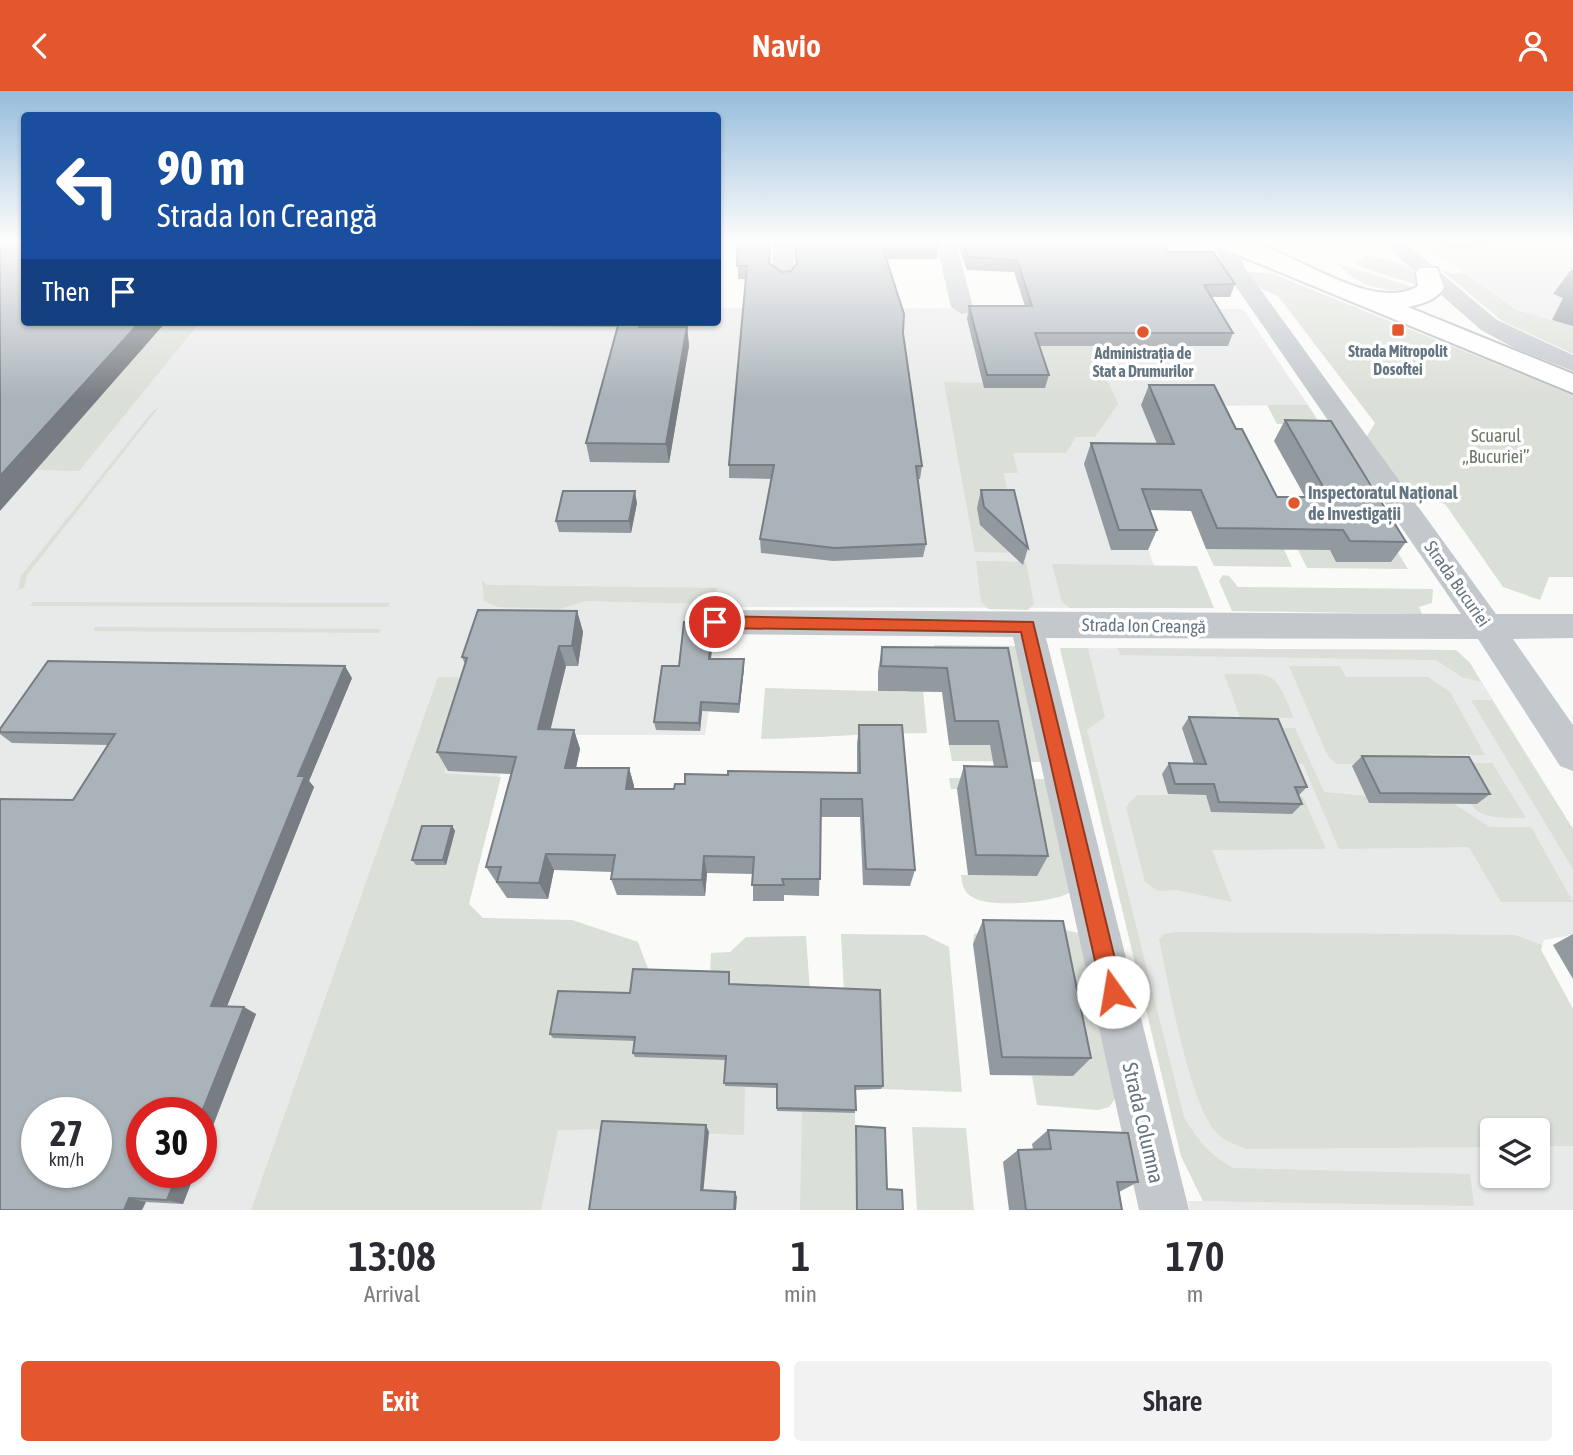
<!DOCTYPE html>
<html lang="en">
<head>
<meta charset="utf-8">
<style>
	:root { --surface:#fff; --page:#f2f2f3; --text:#2b2b33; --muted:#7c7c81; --accent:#e4572e }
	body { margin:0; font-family:"Asap Condensed",sans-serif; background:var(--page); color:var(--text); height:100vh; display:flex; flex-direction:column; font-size:26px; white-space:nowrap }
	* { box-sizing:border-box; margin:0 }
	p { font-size:23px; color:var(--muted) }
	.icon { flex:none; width:38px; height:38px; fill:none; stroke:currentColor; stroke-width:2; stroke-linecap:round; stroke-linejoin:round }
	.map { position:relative; height:1119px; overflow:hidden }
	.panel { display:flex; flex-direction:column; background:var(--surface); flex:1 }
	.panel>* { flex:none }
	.guide { position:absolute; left:21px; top:21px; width:700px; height:214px; border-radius:7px; box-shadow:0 2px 5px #0004; background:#1a4fa0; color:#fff; overflow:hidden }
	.tools { position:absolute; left:1480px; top:1027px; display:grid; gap:14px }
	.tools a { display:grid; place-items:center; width:70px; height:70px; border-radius:7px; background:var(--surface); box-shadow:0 2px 5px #0004; font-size:35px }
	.speed { position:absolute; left:21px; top:1006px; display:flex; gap:14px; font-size:35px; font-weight:700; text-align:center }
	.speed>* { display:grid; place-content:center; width:91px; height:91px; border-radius:50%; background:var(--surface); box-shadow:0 2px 5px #0004; line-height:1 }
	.speed small { font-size:18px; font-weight:400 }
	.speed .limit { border:10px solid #d22; background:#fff; color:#111 }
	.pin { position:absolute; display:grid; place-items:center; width:60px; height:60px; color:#fff; margin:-30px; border:4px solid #fff; border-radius:50%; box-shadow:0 2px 7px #0007 }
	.me { position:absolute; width:77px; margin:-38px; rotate:347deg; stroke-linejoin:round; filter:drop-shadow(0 0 5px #0008) }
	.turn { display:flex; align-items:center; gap:24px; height:147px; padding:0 21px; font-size:32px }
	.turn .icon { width:91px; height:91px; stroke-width:2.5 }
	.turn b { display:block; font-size:49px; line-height:60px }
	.then { display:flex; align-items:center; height:66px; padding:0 21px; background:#0003; gap:14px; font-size:26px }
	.eta { display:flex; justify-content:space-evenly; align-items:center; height:119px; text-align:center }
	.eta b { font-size:42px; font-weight:600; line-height:49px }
	.cta { display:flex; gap:14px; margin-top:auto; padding:14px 21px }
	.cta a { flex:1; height:80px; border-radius:7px; background:var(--accent); color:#fff; font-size:28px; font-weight:600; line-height:80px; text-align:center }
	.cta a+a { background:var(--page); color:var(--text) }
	header { display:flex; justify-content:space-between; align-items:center; height:91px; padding:0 21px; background:var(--accent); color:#fff; font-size:32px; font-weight:600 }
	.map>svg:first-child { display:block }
</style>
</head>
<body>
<header><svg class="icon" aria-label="back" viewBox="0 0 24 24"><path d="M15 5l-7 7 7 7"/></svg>Navio<svg class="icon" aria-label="person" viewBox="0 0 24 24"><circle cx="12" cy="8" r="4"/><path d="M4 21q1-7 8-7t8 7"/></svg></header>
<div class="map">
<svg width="1573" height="1119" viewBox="0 0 1573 1119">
	<rect width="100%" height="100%" fill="#fafaf8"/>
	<!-- built -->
	<g fill="#e8e9e9" fill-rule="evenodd">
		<path d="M0 151 24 231H601L600 236 647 237 648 231H718V217L1243 218 1308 314 1205 315 1124 390 1169 517 716 516 709 580 712 598 705 644H534L498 686 444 682 336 953 853 973 856 1119H0ZM37 1022H96V1082H37ZM142 1022H201V1082H142Z"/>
		<polygon points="1419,151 1573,151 1573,235 1518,219"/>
		<path d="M1060 557 1456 559 1470 572 1573 738V844L1544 849 1541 859 1573 918V1119H1190L1188 1110H1203L1181 1065ZM1493 1040H1538V1085H1493Z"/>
	</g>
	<!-- green -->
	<g fill="#dadfd7">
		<path d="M1365 164C1382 169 1417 171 1419 192L1417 194 1363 177 1357 172Z"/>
		<path d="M1339 173 1413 196C1389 205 1353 193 1339 173Z"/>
		<polygon points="1440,178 1453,183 1464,182 1517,219 1573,235 1573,263 1502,230"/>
		<polygon points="1253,181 1273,183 1573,304 1573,486 1549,486 1540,509 1503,496 1445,413 1408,403 1366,347 1375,332 1278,205 1255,195 1248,182"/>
		<polygon points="166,231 200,231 79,380 36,379"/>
		<polygon points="1032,255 1092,255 1118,313 1095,346 1076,346 1066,362 1013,362 1018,382 1004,382 1010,417 1024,462 975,461 944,291 983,292 984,297"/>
		<polygon points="1267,314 1308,314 1320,333 1277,333"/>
		<polygon points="159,316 27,484 24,497 18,499 21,485 152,321"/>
		<polygon points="1392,452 1408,478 1307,477 1298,459"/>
		<polygon points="1206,458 1284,458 1292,476 1214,475"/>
		<polygon points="976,470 1026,471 1034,513 1028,519 989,518 981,511"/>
		<polygon points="1052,473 1197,475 1214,517 1070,517 1062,511"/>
		<polygon points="1223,484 1229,485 1238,496 1433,498 1432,512 1419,516 1422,523 1232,520 1219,490"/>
		<polygon points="482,489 487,494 717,497 715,513 585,510 560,518 498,516 484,510"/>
		<polygon points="33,511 390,512 388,516 30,515"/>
		<polygon points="95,536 380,538 379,542 94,540"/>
		<polygon points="934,554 1025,555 1050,671 952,670 949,654 990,654 1016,662 939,581"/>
		<path d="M919 557 927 642C871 642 817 647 761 648L765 597 909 601Z"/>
		<path d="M1060 557H1088L1105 626 1087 639 1184 1026C1197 1049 1210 1064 1233 1077L1470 1083 1474 1115 1203 1110 1181 1065Z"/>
		<polygon points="1117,557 1456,559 1470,572 1481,591 1462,586 1436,569 1121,564"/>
		<polygon points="1289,575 1340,575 1346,586 1428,586 1450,601 1485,664 1428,663 1433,673 1336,673 1327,663"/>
		<path d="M1224 583C1276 583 1273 578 1294 627L1240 626Z"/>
		<polygon points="438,586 472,587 444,682 501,686 469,813 483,827 572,829 638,851 650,883 632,906 569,947 637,950 726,969 725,995 745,996 744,1044 608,1038 558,1039 541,1119 251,1119"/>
		<polygon points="1471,609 1492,609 1573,738 1573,778"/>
		<polygon points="1274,637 1295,637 1324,701 1454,713 1490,736 1531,736 1573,811 1501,811 1469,756 1339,758 1303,673 1289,672"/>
		<path d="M1454 672H1492L1526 727C1471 728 1471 722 1454 672Z"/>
		<path d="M949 687 1049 688 1072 800C1056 812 992 817 974 807 964 802 962 794 961 784L1037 785 1021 699 951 698Z"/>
		<polygon points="1137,704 1206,704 1212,721 1291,723 1286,706 1303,706 1326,758 1212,759 1232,811 1177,799 1158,800 1145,791 1126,716"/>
		<polygon points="1055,837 1079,842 1120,1001 1109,1016 1098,1019 1037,1014 1032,985 1073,984 973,853 974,843 978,842"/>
		<path d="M1175 841 1515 844 1542 854 1541 859 1573 918V1055H1538V1040H1493V1056L1248 1058C1238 1055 1227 1051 1219 1044 1189 1018 1169 891 1159 849L1164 843Z"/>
		<polygon points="841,843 925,844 949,856 962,1001 881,998 879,966 844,902"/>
		<polygon points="806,845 810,901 729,898 710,885 711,862 730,861 746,846"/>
		<polygon points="802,1021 855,1022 856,1119 800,1119"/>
		<polygon points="912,1036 966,1037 974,1119 917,1119"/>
	</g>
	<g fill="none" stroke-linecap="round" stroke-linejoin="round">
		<!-- major casing -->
		<g stroke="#b5babe" stroke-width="4">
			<path id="major" d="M1215 151C1225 151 1238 149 1248 151 1295 160 1372 223 1418 195L1416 182 1419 177H1437L1444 197C1435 210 1422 213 1408 216L1573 283V302L1219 156Z"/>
		</g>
		<!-- minor -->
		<g fill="#c3c8cc" fill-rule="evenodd">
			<polygon points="773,151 793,151 794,185 791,190 783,191 772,185"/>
			<polygon points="936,151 956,151 973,216 970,221 962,223 951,216"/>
			<polygon points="1213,151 1233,151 1245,177 1496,523 1573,523 1573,547 1513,548 1573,634 1573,680 1560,675 1478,548 1046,547 1189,1119 1139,1119 1013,546 715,543 704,540 699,531 704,522 715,519 1461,523 1224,178"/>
			<polygon points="1381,151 1404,151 1497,229 1573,264 1573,280 1518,259 1481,239"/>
		</g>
		<!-- major -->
		<use href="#major" fill="#fff" fill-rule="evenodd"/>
	</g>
	<!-- wall -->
	<g fill="#929a9f">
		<polygon points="738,151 770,151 770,173 782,181 791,180 796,174 793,151 938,151 939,155 937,168 886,168 903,242 922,375 920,388 917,388 926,453 923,466 833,470 761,462 760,448 772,388 729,387 729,374 746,188 738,188"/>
		<polygon points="957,151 1164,151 1168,161 1235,193 1230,206 1212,206 1233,242 1228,255 1039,255 1049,284 1045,297 984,297 967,228 969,215 1025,215 1014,181 967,179"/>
		<polygon points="1440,151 1523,151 1447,157"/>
		<polygon points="1573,178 1573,235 1552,229 1563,207 1553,203 1570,180"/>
		<polygon points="446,231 645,231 644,236 687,236 689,255 669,372 590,371 586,352 618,236 447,235"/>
		<polygon points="1149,294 1236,338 1277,406 1305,406 1274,350 1285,329 1406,451 1391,471 1336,471 1330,459 1206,458 1191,420 1150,419 1157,439 1148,459 1111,459 1084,373 1091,352 1157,353 1141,314"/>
		<polygon points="981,399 1028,457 1023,474 980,434 977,417"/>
		<polygon points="637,412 631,442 559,441 556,430"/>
		<polygon points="577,520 583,541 578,575 566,575 550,638 574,639 580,658 576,677 629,677 634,695 634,698 674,698 685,693 728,684 857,682 857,653 859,634 915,779 910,795 863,794 860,726 821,726 819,805 784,804 784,810 753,810 753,783 707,782 705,805 617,804 611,788 612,781 554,779 548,808 507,807 486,776 511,683 448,680 437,661 465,573 462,566"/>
		<polygon points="713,545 711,568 744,577 739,622 702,620 700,640 656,639 654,631"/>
		<polygon points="882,556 1008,557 1048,765 1037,785 968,784 957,698 964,675 994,676 990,654 949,654 942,601 878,600 878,581"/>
		<polygon points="352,587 309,690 314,696 227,915 256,923 183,1113 146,1111 0,1119 73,709 108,654 12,652 0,643 0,638"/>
		<polygon points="1189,626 1307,696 1298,705 1302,713 1292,723 1211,721 1206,704 1168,703 1162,683 1169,672 1194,673 1182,637"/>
		<polygon points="1362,665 1490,703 1477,713 1369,712 1352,675"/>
		<polygon points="452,735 455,740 446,774 416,774 412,769"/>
		<polygon points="983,829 1091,967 1073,985 990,984 973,853"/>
		<polygon points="1573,843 1573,888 1553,854"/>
		<polygon points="729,881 730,893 883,995 881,998 855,999 855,1022 777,1020 777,997 725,995 725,969 635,966 633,962 635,950 553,947 550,943 630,902"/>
		<polygon points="856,1035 887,1098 903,1119 856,1119"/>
		<polygon points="1048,1039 1138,1091 1119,1101 1122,1119 1009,1119 1003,1071 1018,1059 1033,1058 1032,1053"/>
	</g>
	<!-- shaded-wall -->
	<g fill="#777d82">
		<polygon points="140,231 166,231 0,420 0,385"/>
		<polygon points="640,231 645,231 642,254 639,236"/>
		<polygon points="687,236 689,255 669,372 666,353"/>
		<polygon points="635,400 637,412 631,442 629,430"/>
		<polygon points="577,520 583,541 578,575 572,555"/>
		<polygon points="712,536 713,545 710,577 709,568"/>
		<polygon points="559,555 566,575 546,657 538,638"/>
		<polygon points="744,568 744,577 739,622 739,613"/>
		<polygon points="345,575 352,587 309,690 314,696 224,923 211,915 298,685"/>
		<polygon points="701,611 702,620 700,640 699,632"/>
		<polygon points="574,639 580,658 572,695 565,677"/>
		<polygon points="629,677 634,695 631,716 626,698"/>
		<polygon points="452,735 455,740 446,774 443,769"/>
		<polygon points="546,763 554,779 548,808 539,792"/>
		<polygon points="704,765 707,782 705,805 702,789"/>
		<polygon points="244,916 256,923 201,1065 201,1023"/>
		<polygon points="706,1034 709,1041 703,1104 701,1099"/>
		<polygon points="178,1082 195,1082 183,1113 167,1109"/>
		<polygon points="735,1101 737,1106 736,1119 734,1119"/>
		<polygon points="129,1107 146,1111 142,1119 124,1119"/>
	</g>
	<!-- building -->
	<g fill="#aab3b9" stroke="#777d82" stroke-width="2" fill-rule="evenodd">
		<polygon points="0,151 24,151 24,231 140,231 0,385"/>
		<polygon points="738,151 770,151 769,172 782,181 791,180 797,172 795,151 938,151 939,155 882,155 904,223 903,242 922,375 916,375 926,453 834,457 760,448 774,374 729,374 747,175 737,175"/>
		<polygon points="963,151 1164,151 1168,161 1213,161 1235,193 1204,194 1233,242 1035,242 1049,284 987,284 969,215 1032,215 1017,169 969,166"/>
		<polygon points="619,231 640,231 639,236 687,236 666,353 586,352"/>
		<polygon points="1149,294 1214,294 1236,338 1242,338 1277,406 1329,406 1285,329 1331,330 1406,451 1350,450 1343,439 1217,437 1201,399 1142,398 1157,439 1119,439 1091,352 1174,353"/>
		<polygon points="981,399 1014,399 1028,457 984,416"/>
		<polygon points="563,400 635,400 629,430 556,430"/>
		<polygon points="478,519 577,520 572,555 559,555 538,638 574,639 565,677 629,677 626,698 674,698 675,693 685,693 685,683 728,684 728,680 860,682 859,634 902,634 915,779 866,778 862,708 821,708 820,788 782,788 784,794 752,794 754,766 704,765 702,789 611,788 615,764 546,763 539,792 497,791 501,776 486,776 516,666 437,661 467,567 462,566"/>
		<polygon points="684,531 700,532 712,536 709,568 744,568 739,613 701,611 699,632 654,631 662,575 679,575"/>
		<polygon points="882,556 1008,557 1048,765 976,764 964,675 1007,676 998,630 955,630 947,577 881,575"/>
		<path d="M48 570 345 575 298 685H305L211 915 244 916 201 1023V1022H142V1082H178L167 1109 129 1107 124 1119H0V708L73 709 115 643 0 641V638ZM37 1022H96V1082H37Z"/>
		<polygon points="1189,626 1278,628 1307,696 1295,696 1302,713 1219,711 1214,693 1175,693 1169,672 1206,673"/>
		<polygon points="1362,665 1469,666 1490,703 1380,702"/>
		<polygon points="422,735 452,735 443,769 412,769"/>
		<polygon points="983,829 1063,830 1091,967 1002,966"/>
		<polygon points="633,878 729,881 729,893 880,899 883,995 855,995 856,1019 777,1017 777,993 724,992 726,965 633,962 635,946 550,943 558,900 630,902"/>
		<polygon points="602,1030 706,1034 701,1099 735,1101 734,1119 589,1119"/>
		<polygon points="856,1035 885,1037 887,1098 902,1099 903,1119 857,1119"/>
		<polygon points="1048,1039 1128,1042 1138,1091 1117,1091 1122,1119 1026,1119 1018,1059 1051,1058"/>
	</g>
	<!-- sky -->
	<linearGradient id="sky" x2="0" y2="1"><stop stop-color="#96bcdc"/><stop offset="0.49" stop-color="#fdfdfc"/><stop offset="1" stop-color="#fdfdfc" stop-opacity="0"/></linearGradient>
	<rect width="1573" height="308" fill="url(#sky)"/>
	<!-- route -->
	<polygon fill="#e4572e" stroke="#94391e" stroke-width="2" points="715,525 1033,531 1123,901 1120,908 1113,912 1105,908 1102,901 1021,541 715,537 707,531"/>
	<!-- markers -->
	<g fill="#e4572e" stroke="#fff" stroke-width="2.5">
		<rect x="1391" y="232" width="14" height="14" rx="3.5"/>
		<circle cx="1143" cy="241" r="7"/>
		<circle cx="1294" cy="412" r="7"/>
	</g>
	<g text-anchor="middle" stroke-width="7" stroke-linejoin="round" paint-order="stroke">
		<!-- far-poi labels -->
		<g font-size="16" font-weight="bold" fill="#657683" stroke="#fff">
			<text x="1398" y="266">Strada Mitropolit<tspan x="1398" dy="18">Dosoftei</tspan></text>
			<text x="1143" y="268">Administrația de<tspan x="1143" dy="18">Stat a Drumurilor</tspan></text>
		</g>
		<!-- park labels -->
		<g font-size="18" fill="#687a64" stroke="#fff">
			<text x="1496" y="351">Scuarul<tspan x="1496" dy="21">„Bucuriei”</tspan></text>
		</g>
		<!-- poi labels -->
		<g font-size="18" font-weight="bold" fill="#657683" stroke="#fff" text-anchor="start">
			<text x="1308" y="408">Inspectoratul Național<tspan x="1308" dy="21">de Investigații</tspan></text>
		</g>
		<!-- street labels -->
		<g font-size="18" fill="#657683" stroke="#fff">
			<text transform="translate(1457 493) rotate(55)" y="6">Strada Bucuriei</text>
			<text transform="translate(1144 535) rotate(1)" y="6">Strada Ion Creangă</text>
		</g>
		<!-- near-street labels -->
		<g font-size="21" fill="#657683" stroke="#fff">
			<text transform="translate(1143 1032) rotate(77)" y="7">Strada Columna</text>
		</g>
	</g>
</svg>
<div class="tools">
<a><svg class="icon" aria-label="layers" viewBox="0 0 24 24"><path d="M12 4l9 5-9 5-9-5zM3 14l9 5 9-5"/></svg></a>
</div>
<div class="speed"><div>27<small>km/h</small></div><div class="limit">30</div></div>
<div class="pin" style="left:715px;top:531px;background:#d93025"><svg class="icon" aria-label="arrive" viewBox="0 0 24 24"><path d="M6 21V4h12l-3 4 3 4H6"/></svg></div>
<svg class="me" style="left:1113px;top:901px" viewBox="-20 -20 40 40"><circle r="19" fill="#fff"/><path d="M0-13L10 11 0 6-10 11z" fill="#e4572e"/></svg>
<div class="guide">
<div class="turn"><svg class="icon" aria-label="left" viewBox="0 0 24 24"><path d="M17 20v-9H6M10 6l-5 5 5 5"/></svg><div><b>90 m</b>Strada Ion Creangă</div></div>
<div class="then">Then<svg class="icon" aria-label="arrive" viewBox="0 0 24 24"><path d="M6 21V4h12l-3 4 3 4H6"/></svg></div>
</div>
</div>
<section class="panel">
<div class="eta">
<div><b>13:08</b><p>Arrival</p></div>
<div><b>1</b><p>min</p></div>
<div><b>170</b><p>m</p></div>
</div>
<div class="cta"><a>Exit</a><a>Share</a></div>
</section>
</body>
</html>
